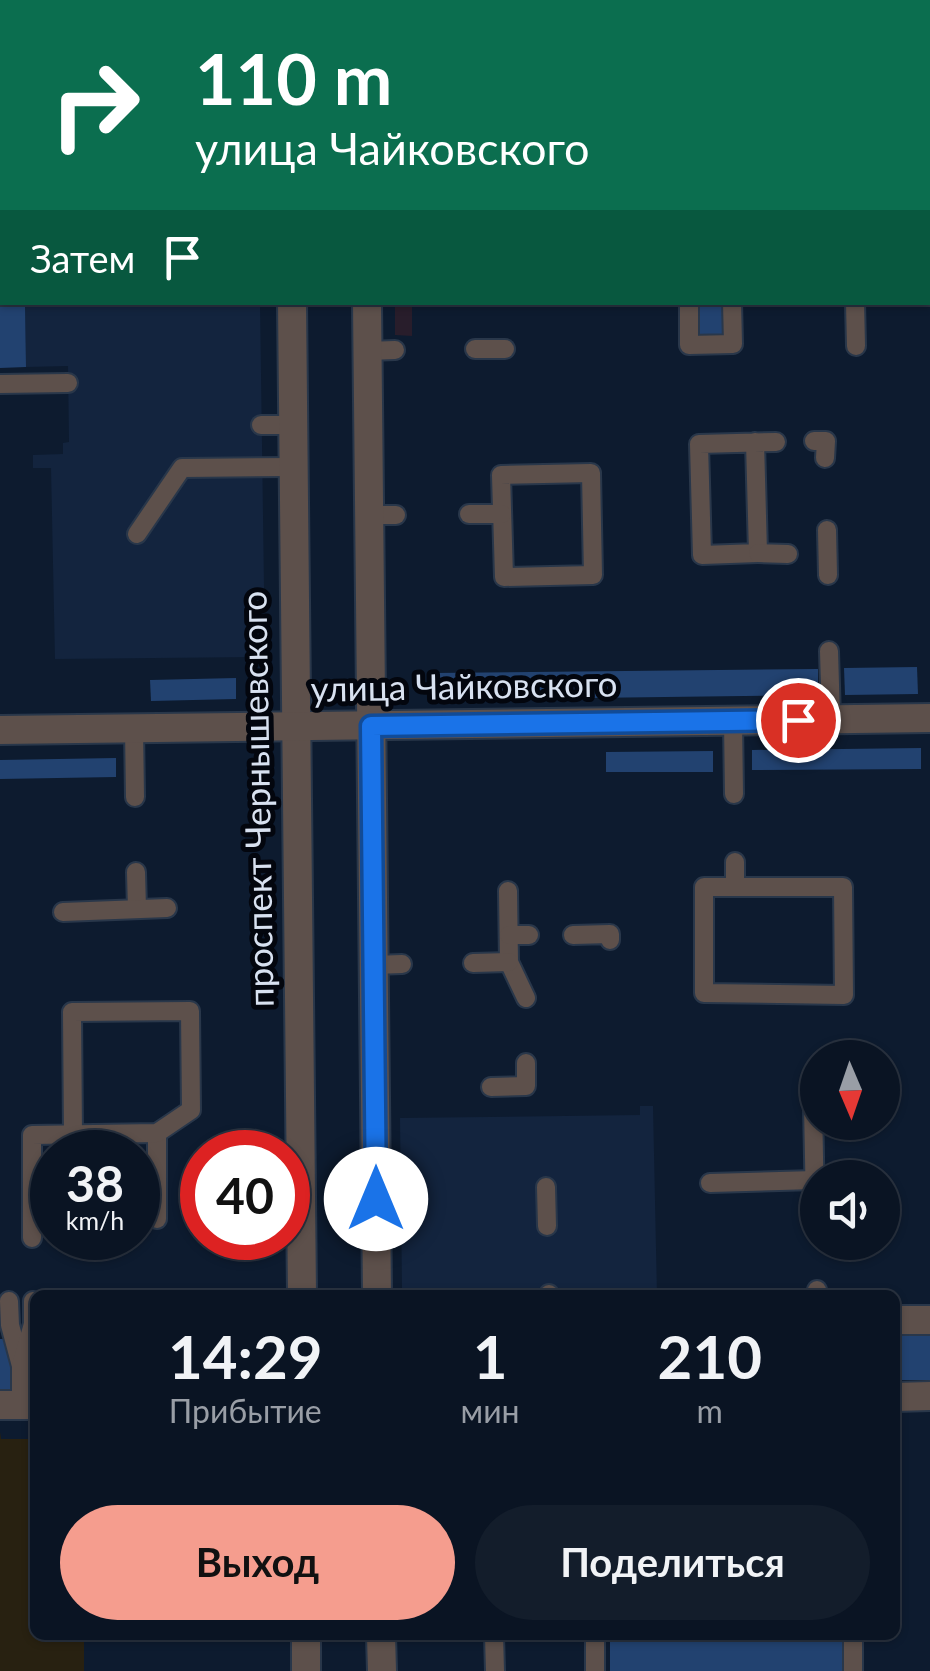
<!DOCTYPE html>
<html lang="ru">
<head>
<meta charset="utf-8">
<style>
	:root { --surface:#0a1423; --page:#131d2b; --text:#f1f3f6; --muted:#999ea6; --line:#2a3341; --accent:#f59d8e }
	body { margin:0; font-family:Lato,sans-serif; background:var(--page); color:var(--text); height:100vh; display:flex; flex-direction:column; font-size:38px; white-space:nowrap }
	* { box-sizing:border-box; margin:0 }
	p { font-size:32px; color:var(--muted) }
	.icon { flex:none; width:55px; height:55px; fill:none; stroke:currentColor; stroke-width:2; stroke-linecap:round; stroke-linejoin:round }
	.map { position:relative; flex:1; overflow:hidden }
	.panel { position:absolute; left:30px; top:1290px; width:870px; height:350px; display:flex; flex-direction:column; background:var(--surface); border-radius:15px; box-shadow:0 2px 8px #0004,0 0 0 2px var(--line) }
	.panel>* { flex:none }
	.banner { position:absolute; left:0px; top:0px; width:930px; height:305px; box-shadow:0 2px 8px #0004,0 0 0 2px var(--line); background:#0b6e4f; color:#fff; overflow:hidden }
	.needle { width:65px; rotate:178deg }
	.tools { position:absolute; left:800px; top:1040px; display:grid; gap:20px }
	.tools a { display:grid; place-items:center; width:100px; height:100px; border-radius:50%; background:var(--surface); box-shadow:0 2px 8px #0004,0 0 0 2px var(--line); font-size:50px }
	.speed { position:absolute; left:30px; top:1130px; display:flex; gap:20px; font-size:50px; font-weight:700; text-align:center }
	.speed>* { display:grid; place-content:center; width:130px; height:130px; border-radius:50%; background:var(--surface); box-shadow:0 2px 8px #0004,0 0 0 2px var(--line); line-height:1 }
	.speed small { font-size:25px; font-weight:400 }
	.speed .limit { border:15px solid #d22; background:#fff; color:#111 }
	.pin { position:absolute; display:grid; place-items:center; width:85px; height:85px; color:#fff; margin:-42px; border:5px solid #fff; border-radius:50%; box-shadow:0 2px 10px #0007 }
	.me { position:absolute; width:110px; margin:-55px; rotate:0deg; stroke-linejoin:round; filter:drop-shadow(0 0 8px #0008) }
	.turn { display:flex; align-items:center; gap:35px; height:210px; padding:0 30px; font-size:45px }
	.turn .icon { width:130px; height:130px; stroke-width:2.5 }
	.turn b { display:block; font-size:70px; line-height:85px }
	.then { display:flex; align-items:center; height:95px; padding:0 30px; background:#0003; gap:20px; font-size:38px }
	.eta { display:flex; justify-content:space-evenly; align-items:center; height:170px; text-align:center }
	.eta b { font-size:60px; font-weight:700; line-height:70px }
	.primary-button { display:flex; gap:20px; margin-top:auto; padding:20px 30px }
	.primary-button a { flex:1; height:115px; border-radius:60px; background:var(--accent); color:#111; font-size:40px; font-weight:700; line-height:115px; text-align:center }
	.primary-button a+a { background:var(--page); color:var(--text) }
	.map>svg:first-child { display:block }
</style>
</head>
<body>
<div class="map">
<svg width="930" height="1671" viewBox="0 0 930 1671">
	<rect width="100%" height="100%" fill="#0d1b2f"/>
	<!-- built -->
	<g fill="#13243e">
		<rect x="62" y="0" width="200" height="2"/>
		<polygon points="25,303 260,303 265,657 55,659 51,468 33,468 33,455 63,454 63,443 69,442 68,366 26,367"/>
		<polygon points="640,1106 653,1106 657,1295 409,1295 402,1289 400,1118 640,1115"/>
	</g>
	<!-- education -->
	<polygon fill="#282111" points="0,1432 1,1439 35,1439 35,1635 84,1635 84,1671 0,1671"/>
	<!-- medical -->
	<polygon fill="#281d2b" points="395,303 412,303 412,336 395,335"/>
	<!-- green -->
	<g fill="#224270">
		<polygon points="0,288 2,288 2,302 25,303 26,367 0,368"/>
		<polygon points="695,303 726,303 726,336 696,336"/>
		<polygon points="917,667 918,694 845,695 844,668"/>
		<polygon points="818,669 818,695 434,700 433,673"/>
		<polygon points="236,678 236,699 151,701 150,680"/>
		<polygon points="921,748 921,769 752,770 752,750"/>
		<polygon points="713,751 713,772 606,772 606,752"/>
		<polygon points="116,758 116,777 0,779 0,760"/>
		<polygon points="930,1334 930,1380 895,1380 895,1335"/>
		<rect x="0" y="1339" width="35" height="53"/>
		<rect x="610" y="1635" width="232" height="36"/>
	</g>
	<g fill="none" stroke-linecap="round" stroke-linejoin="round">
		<!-- service casing -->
		<g stroke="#29374a" stroke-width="22">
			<g id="service">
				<polyline points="55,0 55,2"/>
				<polyline points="689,302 689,345 733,344 732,302"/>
				<polyline points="855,302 856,346"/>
				<polyline points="475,349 505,349"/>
				<polyline points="368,351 395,350"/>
				<polyline points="0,384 68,383"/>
				<polyline points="261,425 292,425"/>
				<polyline points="814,441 826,441 825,458"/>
				<polyline points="755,442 758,553 702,555 699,444 776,442"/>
				<polygon points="591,473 593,575 504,577 501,475"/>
				<polyline points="469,514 502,514"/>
				<polyline points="369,515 396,515"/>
				<polyline points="827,530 828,575"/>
				<polyline points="137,534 182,468 293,467"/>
				<polyline points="758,553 788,554"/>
				<polyline points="829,651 831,719"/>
				<polyline points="733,721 734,794"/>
				<polyline points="134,728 135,797"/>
				<polyline points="735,862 735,887"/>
				<polyline points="136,872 137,909"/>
				<polygon points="704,887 843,887 844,995 704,993"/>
				<polyline points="508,891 509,962 526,998"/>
				<polyline points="63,912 167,908"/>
				<polyline points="509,935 529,935"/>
				<polyline points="573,935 610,934 610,940"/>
				<polyline points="473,963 509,962"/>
				<polyline points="374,965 402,964"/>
				<polyline points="491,1087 526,1086 526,1063"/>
				<polyline points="813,1105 815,1209"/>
				<polyline points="157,1133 157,1219"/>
				<polyline points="710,1183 815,1180"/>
				<polyline points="546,1187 547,1226"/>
				<polyline points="32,1238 32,1135 157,1133 191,1110 190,1011 72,1012 73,1135"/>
				<polyline points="817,1290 817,1295"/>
				<polyline points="549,1294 549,1295"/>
				<polyline points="9,1301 10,1325 21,1366"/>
				<polyline points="21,1405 21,1366 33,1324 33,1301"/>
				<polyline points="494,1635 495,1671"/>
				<polyline points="853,1635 853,1671"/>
				<polyline points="595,1671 595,1635"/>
			</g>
		</g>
		<!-- minor casing -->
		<g stroke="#29374a" stroke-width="32">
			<g id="minor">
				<polyline points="928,46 930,46"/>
				<polyline points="0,54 2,54"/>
				<polyline points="928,126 930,126"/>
				<polyline points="0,136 2,136"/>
				<polyline points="895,1320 930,1320"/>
				<polyline points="895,1397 930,1396"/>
				<polyline points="0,1405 35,1405"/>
			</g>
		</g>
		<!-- tertiary casing -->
		<g stroke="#29374a" stroke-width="32">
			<g id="tertiary">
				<polyline points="289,0 289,2"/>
				<polyline points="364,0 364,2"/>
				<polyline points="292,302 302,1295"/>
				<polyline points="367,302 377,1295"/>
				<polyline points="0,730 930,718"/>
				<polyline points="306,1635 306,1671"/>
				<polyline points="381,1635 382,1671"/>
			</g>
		</g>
		<!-- service -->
		<use href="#service" stroke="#5d504b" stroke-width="18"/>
		<!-- minor -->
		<use href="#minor" stroke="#5d504b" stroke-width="28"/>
		<!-- tertiary -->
		<use href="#tertiary" stroke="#5d504b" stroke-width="28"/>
	</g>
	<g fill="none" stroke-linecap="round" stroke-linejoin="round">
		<!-- route casing -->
		<g stroke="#114b97" stroke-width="25">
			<polyline id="route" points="376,1199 371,726 798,720"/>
		</g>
		<!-- route -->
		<use href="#route" stroke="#1a73e8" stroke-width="18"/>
	</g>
	<g text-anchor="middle" stroke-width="10" stroke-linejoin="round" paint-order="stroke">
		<!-- street labels -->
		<g font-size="35" fill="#d8e1f0" stroke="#03060e">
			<text transform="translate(464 687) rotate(-1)" y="12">улица Чайковского</text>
			<text transform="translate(258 799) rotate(-91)" y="12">проспект Чернышевского</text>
		</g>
	</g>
</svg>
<div class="tools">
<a><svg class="needle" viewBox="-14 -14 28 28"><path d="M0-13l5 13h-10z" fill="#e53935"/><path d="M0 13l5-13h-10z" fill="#999ea6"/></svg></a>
<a><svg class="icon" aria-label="sound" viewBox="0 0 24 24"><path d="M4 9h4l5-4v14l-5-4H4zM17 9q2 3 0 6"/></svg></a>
</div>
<div class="speed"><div>38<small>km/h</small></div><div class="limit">40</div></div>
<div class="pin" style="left:798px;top:720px;background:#d93025"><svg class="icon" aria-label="arrive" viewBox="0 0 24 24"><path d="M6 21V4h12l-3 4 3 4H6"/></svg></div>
<svg class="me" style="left:376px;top:1199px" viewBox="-20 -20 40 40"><circle r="19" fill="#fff"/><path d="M0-13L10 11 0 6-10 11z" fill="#1a73e8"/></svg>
<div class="banner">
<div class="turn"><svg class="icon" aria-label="right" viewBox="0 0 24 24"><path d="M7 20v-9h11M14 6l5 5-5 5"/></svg><div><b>110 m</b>улица Чайковского</div></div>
<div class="then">Затем<svg class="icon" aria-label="arrive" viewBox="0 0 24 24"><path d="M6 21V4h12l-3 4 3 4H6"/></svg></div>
</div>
<section class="panel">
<div class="eta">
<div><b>14:29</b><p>Прибытие</p></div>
<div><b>1</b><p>мин</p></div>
<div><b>210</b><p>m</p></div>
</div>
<div class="primary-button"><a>Выход</a><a>Поделиться</a></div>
</section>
</div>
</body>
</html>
